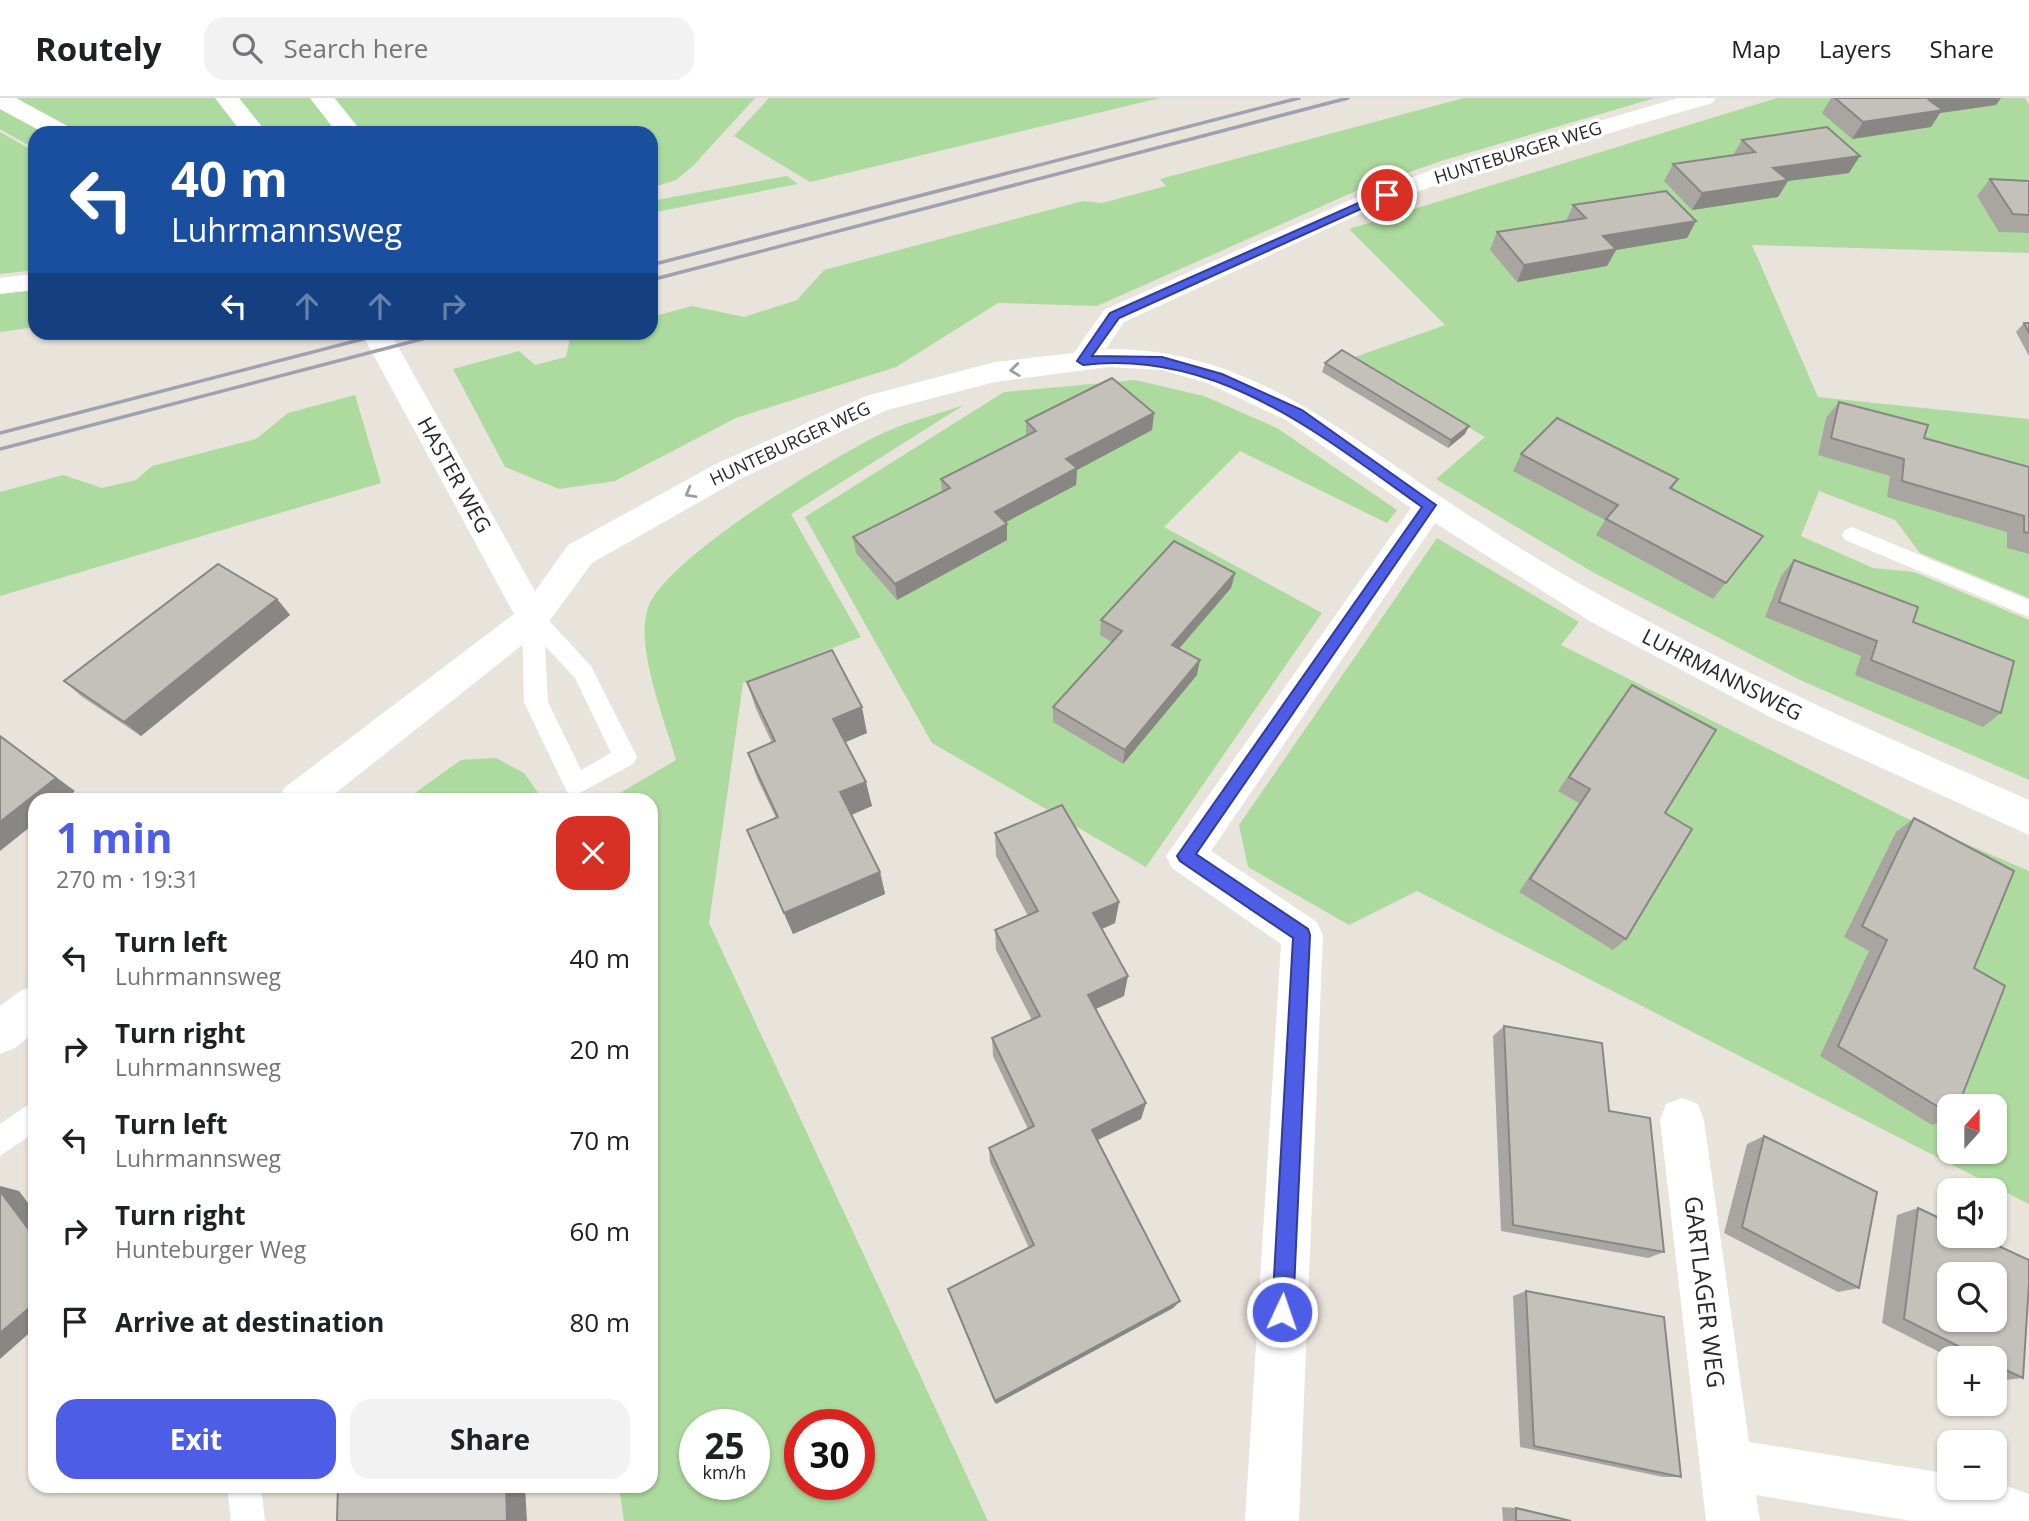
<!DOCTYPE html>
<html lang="en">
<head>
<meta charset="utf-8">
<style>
	:root { --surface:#fff; --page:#f2f2f2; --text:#202124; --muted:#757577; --line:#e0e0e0; --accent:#4d5de5 }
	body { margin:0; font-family:"Open Sans",sans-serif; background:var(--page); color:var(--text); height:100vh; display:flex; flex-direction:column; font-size:26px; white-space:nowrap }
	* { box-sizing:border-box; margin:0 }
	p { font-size:23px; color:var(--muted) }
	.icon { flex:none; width:38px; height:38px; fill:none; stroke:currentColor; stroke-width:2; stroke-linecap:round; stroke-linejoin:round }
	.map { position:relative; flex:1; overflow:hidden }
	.sheet { position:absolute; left:28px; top:695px; width:630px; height:700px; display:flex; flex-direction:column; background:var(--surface); border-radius:21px; box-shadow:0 2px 5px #0004 }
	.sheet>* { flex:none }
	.banner { position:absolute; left:28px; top:28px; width:630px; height:214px; border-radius:21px; box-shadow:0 2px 5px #0004; background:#1a4fa0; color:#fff; overflow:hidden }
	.needle { width:46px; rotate:21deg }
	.controls { position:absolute; left:1937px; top:996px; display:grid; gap:14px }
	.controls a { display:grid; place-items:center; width:70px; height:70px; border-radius:14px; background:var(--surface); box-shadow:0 2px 5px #0004; font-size:35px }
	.speed { position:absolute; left:679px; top:1311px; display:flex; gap:14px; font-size:35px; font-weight:700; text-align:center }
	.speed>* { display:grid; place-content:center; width:91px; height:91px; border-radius:50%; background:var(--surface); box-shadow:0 2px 5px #0004; line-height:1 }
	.speed small { font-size:18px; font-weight:400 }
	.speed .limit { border:10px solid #d22; background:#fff; color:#111 }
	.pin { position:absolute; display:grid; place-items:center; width:60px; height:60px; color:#fff; margin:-30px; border:4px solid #fff; border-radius:50%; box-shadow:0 2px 7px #0007 }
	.me { position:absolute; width:77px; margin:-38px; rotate:3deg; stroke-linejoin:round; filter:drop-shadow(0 0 5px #0008) }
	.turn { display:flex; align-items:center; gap:24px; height:147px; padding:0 28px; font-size:32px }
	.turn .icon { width:91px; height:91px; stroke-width:2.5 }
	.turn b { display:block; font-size:49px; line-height:60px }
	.lanes { display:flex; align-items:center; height:66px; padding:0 28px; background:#0003; justify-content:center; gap:35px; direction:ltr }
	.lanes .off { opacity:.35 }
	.round { display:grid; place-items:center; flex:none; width:74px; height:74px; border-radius:21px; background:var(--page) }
	.summary { display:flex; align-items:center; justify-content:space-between; height:119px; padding:0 28px }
	h1 { font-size:42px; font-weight:700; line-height:52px; color:var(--accent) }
	.primary-button { display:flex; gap:14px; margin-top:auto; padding:14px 28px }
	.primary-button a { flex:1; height:80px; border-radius:21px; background:var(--accent); color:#fff; font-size:28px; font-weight:700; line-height:80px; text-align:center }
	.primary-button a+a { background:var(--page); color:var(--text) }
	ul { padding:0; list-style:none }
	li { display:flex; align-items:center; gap:21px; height:91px; padding:0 28px }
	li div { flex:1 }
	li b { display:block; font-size:26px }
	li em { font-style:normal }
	header { display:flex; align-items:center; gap:42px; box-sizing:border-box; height:98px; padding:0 35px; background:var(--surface); border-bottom:2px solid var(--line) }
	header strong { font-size:33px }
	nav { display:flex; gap:38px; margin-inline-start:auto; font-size:24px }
	.search { width:490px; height:63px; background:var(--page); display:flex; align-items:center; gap:18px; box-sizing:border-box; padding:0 24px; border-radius:21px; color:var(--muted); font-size:26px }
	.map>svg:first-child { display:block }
</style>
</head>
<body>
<header>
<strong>Routely</strong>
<div class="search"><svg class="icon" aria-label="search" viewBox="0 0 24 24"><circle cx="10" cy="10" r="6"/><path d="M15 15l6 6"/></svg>Search here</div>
<nav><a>Map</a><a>Layers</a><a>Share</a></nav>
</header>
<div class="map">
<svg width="2029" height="1423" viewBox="0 0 2029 1423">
	<rect width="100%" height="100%" fill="#e9e4db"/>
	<!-- green -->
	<g fill="#adda9e" fill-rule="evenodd">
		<polygon points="0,0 314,0 340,35 35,35 35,51 0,31"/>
		<polygon points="335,0 755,0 693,68 676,82 651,90 651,35 363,35"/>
		<polygon points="769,0 1160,0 810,84 734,38"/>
		<polygon points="1464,0 1655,0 1441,63 1356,93 1097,208 998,205 896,269 736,320 615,383 559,391 505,369 453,271 519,253 535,267 566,259 570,240 591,235 651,234 651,219 692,208 744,219 797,202 824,172 1083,103 1102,105 1166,88 1160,81"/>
		<polygon points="1777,0 2025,0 2029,6 2029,155 1752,147 1818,299 2029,321 2029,500 1920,455 1895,422 1819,393 1801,438 1873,470 1914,474 2029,522 2029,682 1800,582 1596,476 1436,381 1485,339 1352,260 1445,227 1349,131"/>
		<polygon points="0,34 35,54 35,172 0,176"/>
		<polygon points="787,78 798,86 651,115 651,103"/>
		<polygon points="35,191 35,229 0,234 0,195"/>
		<polygon points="1135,282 1204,298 1277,330 1397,412 1387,425 1240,353 1164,429 1322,515 1146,769 932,645 805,419 1004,294"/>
		<polygon points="355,297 381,385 0,498 0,394 63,377 102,390 136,382 152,368 256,341 288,315"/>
		<path d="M964 307 791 416 861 539 743 585 709 825 988 1423H624L619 1388H651V702H608L676 662C665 622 633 546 649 507 670 458 828 362 879 337 905 324 936 317 964 307ZM695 1326H754V1386H695ZM859 1326V1386H800V1326Z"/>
		<path d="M1437 440 1579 524 1561 547 1904 719 2029 773V1106L1417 793 1349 827 1248 769 1239 727ZM1950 1008H1995V1054H1950Z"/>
		<polygon points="496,660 524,675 543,702 405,702 461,662"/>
	</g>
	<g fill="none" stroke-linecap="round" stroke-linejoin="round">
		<!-- lane -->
		<g fill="#fff" fill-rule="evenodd">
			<polygon points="1852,429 2029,502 2029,519 1845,442 1842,437 1845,432"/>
			<path d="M533 512 541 514 591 568 637 659 633 666 576 697 567 694 524 604 522 520 525 514ZM545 548 575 580 611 655 581 672 548 604Z"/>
			<polygon points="35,1002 35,1034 0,1058 0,1026"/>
			<polygon points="227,1388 261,1388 265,1423 231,1423"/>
		</g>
		<!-- street -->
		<g fill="#fff" fill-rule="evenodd">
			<polygon points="0,0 16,0 71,30 74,35 44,35 0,11"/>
			<polygon points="310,0 334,0 362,35 337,35"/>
			<path d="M1678 0H1716L1712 5 1456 80 1375 109 1124 224 1106 251C1239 249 1334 327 1438 397 1496 436 1557 474 1618 507 1752 580 1890 641 2029 702V737L1774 621 1593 525 1435 425 1211 753 1317 824 1323 837 1299 1423H1245L1281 846 1172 770 1166 758 1411 410 1286 322 1207 285 1162 272 1108 269 995 284 887 312 738 382 592 465 545 529 533 533 521 529 516 520 568 447 716 366 866 298 995 264 1074 255 1104 212 1357 99 1438 70Z"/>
			<polygon points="35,176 35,192 0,196 0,180"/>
			<polygon points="1682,1000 1698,1006 1704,1022 1749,1344 1950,1376 1950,1390 1995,1390 1995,1384 2029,1396 2029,1423 1912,1423 1756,1397 1760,1423 1706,1423 1660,1022 1666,1006"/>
		</g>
		<!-- secondary -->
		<g fill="#fff" fill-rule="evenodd">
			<polygon points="215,0 239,0 267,35 242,35"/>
			<polygon points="361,234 390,234 550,520 545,529 327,702 279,702 284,690 514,516"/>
			<polygon points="35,887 35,934 15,950 0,956 0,908 20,893"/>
		</g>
		<!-- rail -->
		<g stroke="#9fa0b0" stroke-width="3.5">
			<polyline points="651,167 1299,0"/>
			<polyline points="651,182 1348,0"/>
			<polyline points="0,335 390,234"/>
			<polyline points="0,351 449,234"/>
		</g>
	</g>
	<!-- wall -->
	<g fill="#a9a6a1">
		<polygon points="1831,0 2001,0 1996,7 1940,15 1931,29 1852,41 1822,15"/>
		<polygon points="1742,42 1849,75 1788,83 1778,99 1692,112 1664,83 1673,66 1733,57"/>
		<polygon points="1990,81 2029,83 2029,135 1999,134 1977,98"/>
		<polygon points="1573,107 1696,123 1687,140 1616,152 1607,168 1517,184 1490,152 1497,134 1566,123"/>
		<polygon points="2024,225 2029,225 2029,258 2016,234"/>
		<polygon points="1325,265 1465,336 1448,350 1322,274"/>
		<polygon points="1839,304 1924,340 2029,369 2029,456 2007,450 2007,434 1887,399 1890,378 1818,357 1826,320"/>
		<polygon points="1154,315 1152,332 1077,372 1076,387 1005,424 1007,442 897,502 856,455 853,439 942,394 941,381 1026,338 1026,323"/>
		<polygon points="1521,356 1678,381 1672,391 1763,438 1713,501 1596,437 1605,422 1513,373"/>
		<polygon points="1794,462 1913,524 2001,615 1983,629 1855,577 1861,558 1765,519 1781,478"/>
		<polygon points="1235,475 1231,490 1179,551 1197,577 1123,666 1053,624 1053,609 1112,544 1100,537 1101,522"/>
		<polygon points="277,501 290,517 141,638 81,598 64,583"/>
		<polygon points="747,584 867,635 845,644 872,708 851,716 880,774 885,796 793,836 747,732 776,720 757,680 748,655 772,645 756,611"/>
		<polygon points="1632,587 1665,715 1626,841 1613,852 1519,794 1579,705 1558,693 1620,602"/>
		<polygon points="1914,720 1974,870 1950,1008 1950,1020 1932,1027 1820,958 1869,853 1844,839 1896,734"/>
		<polygon points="995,735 1119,804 1115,825 1102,831 1124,898 1095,911 1146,1005 1141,1021 1098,1042 1180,1203 1173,1210 996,1306 948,1191 1029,1150 990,1064 989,1050 1028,1031 993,958 992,940 1032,922 996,852 995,832 1028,818 996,758"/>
		<polygon points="1504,928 1609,1013 1664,1154 1648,1160 1501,1133 1493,938"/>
		<polygon points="1764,1038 1859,1190 1838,1194 1724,1135 1747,1046"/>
		<polygon points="1918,1110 2023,1280 1997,1283 1995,1282 1995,1260 1951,1260 1882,1225 1897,1117"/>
		<polygon points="1526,1193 1681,1379 1663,1379 1520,1349 1513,1198"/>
		<polygon points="1502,1409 1516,1410 1571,1423 1503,1423"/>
	</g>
	<!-- shaded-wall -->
	<g fill="#898783">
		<polygon points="1942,0 2001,0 1996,7 1940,15 1931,29 1852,41 1863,24 1929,2"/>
		<polygon points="1860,58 1849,75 1788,83 1778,99 1692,112 1702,95 1773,70"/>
		<polygon points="1696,123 1687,140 1616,152 1607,168 1517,184 1524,167 1603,138"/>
		<polygon points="1154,315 1152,332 1077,372 1076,387 995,430 995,414 1066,361"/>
		<polygon points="1469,328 1465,336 1448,350 1451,342"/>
		<polygon points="1007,426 1007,442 897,502 895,486"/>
		<polygon points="1235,475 1231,490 1169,562 1172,547"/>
		<polygon points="277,501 290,517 141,638 124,624"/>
		<polygon points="1200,562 1197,577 1123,666 1125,652"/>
		<polygon points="862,609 867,635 839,647 833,621"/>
		<polygon points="0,638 75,693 65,702 35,702 35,725 0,753"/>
		<polygon points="866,684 872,708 847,719 840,694"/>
		<polygon points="880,774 885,796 793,836 784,815"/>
		<polygon points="1119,804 1115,825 1090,836 1093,815"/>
		<polygon points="1128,878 1124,898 1085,916 1088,897"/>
		<polygon points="1146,1005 1141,1021 1089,1046 1092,1032"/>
		<polygon points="0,1088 19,1093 35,1114 35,1140 0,1093"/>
		<polygon points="1180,1203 1173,1210 996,1306 995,1303"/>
		<polygon points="35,1205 35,1230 0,1261 0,1235"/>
		<polygon points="506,1388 525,1388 527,1423 507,1423"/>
	</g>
	<!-- building -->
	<g fill="#c4c1bb" stroke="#898783" stroke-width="2" fill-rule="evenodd">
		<polygon points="1835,0 1942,0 1929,2 1943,12 1863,24"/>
		<polygon points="1827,29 1860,58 1773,70 1788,82 1702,95 1673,66 1755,54 1742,42"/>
		<polygon points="1990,81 2029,83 2029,117 2013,116"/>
		<polygon points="1666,93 1696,123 1603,138 1616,151 1524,167 1497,134 1586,120 1573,107"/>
		<polygon points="2024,225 2029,225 2029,235"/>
		<polygon points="1342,252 1469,328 1451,342 1325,265"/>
		<polygon points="1112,280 1154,315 1066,361 1077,370 995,414 1007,426 895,486 853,439 950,390 941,381 1036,333 1026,323"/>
		<polygon points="1839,304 1928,327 1924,340 2029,369 2029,435 2024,434 2024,418 1902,383 1904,361 1831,340"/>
		<polygon points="1557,320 1678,381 1670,390 1763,438 1726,485 1606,421 1618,407 1521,356"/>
		<polygon points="1174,443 1235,475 1172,547 1200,562 1125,652 1053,609 1122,533 1101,522"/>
		<polygon points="1794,462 1918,509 1913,524 2014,563 2001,615 1871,562 1877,543 1779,504"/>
		<polygon points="218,466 277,501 124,624 64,583"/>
		<polygon points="832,552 862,609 833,621 866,684 840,694 880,774 784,815 747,732 778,719 748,655 775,643 747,584"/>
		<polygon points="1632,587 1716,632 1665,715 1692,731 1626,841 1530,781 1590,691 1569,679"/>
		<polygon points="0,638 56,680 0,724"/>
		<polygon points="1062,707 1119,804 1093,815 1128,878 1088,897 1146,1005 1092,1032 1180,1203 995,1303 948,1191 1034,1147 989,1050 1034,1028 992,940 1040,918 995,832 1038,813 995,735"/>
		<polygon points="1914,720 2014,773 1974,870 2005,888 1958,1008 1950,1008 1950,1016 1838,948 1887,842 1862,828"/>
		<polygon points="1504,928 1602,945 1609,1013 1650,1020 1664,1154 1513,1127"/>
		<polygon points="1764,1038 1877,1094 1859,1190 1742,1129"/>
		<polygon points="0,1093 35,1140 35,1205 0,1235"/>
		<path d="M1918 1110 1950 1125V1138H1977L2029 1162V1185L2023 1280 1995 1267V1260H1982L1904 1221ZM1950 1176H1995V1222H1950Z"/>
		<polygon points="1526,1193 1664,1219 1681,1379 1534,1348"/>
		<polygon points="338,1388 506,1388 507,1423 337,1423"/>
		<polygon points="1516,1410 1571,1423 1516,1423"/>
	</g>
	<!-- one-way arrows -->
	<defs><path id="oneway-chevron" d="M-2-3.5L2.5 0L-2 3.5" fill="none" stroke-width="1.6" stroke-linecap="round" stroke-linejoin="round" transform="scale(1.75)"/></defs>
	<g stroke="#9e9e9e">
		<use href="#oneway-chevron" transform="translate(1015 272) rotate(173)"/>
		<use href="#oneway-chevron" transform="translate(690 395) rotate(151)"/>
	</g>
	<!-- route -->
	<path fill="#4d5de5" stroke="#323c95" stroke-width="2" d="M1383 94 1392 97 1119 220 1092 258 1162 259 1222 276 1302 312 1436 407 1196 756 1308 831 1310 837 1293 1214 1290 1221 1282 1224 1275 1221 1272 1214 1293 840 1180 763 1177 758 1422 409C1319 336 1217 251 1083 267L1077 263 1110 215Z"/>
	<g text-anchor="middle" stroke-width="7" stroke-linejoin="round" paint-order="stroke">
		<!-- far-street labels -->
		<g font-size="18" fill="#282828" stroke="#fff">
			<text transform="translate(1518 55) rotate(-17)" y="6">HUNTEBURGER WEG</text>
			<text transform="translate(790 346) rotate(-25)" y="6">HUNTEBURGER WEG</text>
		</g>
		<!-- street labels -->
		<g font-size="21" fill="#282828" stroke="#fff">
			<text transform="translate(454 377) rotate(61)" y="7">HASTER WEG</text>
			<text transform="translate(1722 577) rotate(27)" y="7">LUHRMANNSWEG</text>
		</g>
		<!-- near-street labels -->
		<g font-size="24" fill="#282828" stroke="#fff">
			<text transform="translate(1704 1194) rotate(83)" y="8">GARTLAGER WEG</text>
		</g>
	</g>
</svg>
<div class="controls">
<a><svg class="needle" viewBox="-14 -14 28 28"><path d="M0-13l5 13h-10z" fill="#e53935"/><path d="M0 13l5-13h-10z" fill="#757577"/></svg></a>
<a><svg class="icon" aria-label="sound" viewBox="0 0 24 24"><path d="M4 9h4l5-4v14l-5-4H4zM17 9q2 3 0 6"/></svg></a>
<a><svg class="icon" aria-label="search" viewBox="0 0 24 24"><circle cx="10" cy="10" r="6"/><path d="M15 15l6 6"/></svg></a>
<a>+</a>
<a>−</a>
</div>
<div class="speed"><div>25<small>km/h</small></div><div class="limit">30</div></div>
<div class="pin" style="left:1387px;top:97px;background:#d93025"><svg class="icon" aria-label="arrive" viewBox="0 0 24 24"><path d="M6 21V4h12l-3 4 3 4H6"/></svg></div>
<svg class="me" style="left:1282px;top:1214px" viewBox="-20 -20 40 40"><circle r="17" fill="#4d5de5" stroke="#fff" stroke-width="3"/><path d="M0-11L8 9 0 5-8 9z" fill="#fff"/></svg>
<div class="banner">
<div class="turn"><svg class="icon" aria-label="left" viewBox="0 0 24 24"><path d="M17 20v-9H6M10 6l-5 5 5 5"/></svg><div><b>40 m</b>Luhrmannsweg</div></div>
<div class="lanes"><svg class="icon" aria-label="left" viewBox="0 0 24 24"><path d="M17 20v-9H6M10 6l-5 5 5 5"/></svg><svg class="icon off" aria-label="ahead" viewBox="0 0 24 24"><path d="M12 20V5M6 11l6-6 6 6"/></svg><svg class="icon off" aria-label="ahead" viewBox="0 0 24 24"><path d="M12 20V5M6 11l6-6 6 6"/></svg><svg class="icon off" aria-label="right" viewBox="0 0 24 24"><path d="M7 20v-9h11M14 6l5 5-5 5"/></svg></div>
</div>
<section class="sheet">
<div class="summary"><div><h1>1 min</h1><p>270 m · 19:31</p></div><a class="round" style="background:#d93025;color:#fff"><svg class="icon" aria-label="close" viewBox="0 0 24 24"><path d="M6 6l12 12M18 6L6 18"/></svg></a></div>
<ul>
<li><svg class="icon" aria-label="left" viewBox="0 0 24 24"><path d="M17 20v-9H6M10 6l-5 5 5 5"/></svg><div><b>Turn left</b><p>Luhrmannsweg</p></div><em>40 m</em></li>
<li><svg class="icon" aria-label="right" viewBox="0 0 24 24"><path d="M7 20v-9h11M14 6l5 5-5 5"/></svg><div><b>Turn right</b><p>Luhrmannsweg</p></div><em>20 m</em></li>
<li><svg class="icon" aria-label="left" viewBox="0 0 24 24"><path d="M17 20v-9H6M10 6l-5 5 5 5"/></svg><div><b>Turn left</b><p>Luhrmannsweg</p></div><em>70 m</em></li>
<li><svg class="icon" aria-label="right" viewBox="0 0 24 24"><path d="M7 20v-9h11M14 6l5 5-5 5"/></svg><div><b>Turn right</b><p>Hunteburger Weg</p></div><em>60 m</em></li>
<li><svg class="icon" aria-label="arrive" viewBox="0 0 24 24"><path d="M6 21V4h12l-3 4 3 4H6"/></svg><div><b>Arrive at destination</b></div><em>80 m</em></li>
</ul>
<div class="primary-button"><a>Exit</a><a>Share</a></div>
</section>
</div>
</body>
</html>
